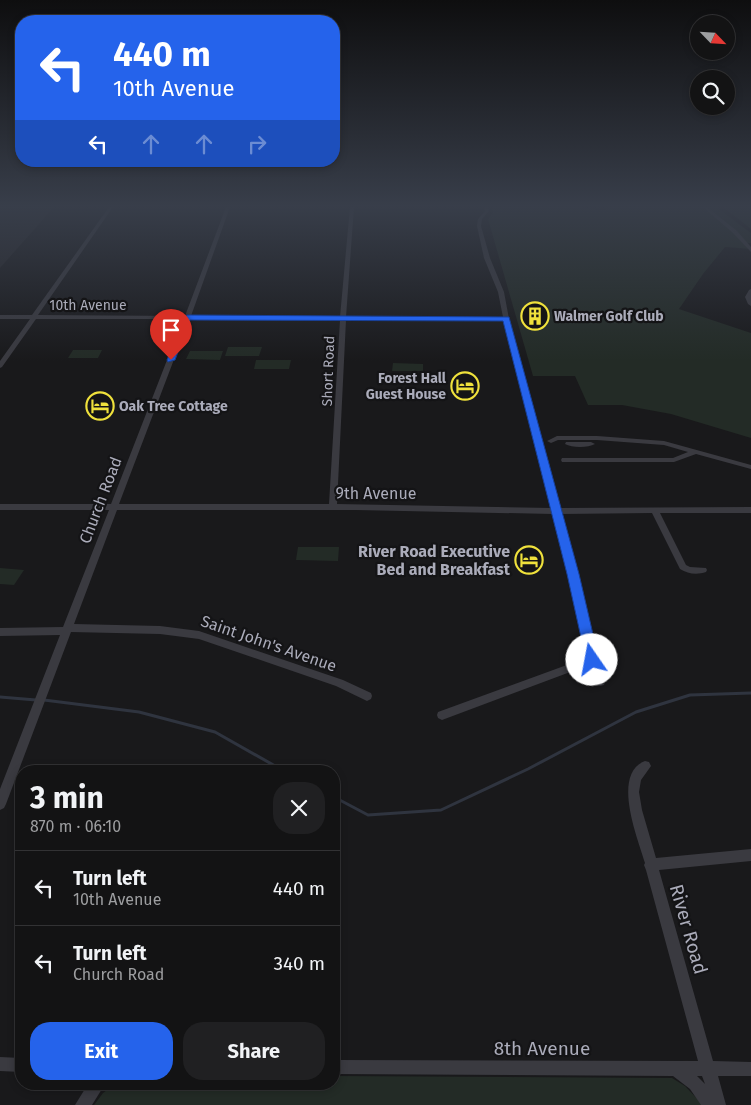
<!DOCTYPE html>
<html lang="en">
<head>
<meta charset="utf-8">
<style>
	:root { --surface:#131314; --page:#202022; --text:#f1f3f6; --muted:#9d9ea0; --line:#323234; --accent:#2563eb }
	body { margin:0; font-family:"Fira Sans",sans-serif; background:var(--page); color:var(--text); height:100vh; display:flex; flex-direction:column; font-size:19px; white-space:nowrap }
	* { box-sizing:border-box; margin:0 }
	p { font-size:16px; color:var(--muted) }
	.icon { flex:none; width:28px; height:28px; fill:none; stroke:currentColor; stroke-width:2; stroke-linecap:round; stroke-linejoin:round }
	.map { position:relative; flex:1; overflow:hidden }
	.details { position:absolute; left:15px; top:765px; width:325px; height:325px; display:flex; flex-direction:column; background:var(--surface); border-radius:20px; box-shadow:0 2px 8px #0003,0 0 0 1px var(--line) }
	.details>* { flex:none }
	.hud { position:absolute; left:15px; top:15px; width:325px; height:152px; border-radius:20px; box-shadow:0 2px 8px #0003,0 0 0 1px var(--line); background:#2563eb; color:#fff; overflow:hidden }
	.needle { width:32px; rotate:115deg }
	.fabs { position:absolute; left:690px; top:15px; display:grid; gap:10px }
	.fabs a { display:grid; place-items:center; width:45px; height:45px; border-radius:50%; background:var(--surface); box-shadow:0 2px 8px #0003,0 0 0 1px var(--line); font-size:25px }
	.pin { position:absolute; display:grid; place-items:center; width:42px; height:42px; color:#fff; margin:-51px -21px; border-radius:50% 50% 50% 0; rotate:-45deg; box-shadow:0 0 5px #0007 }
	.pin .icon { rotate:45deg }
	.me { position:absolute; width:55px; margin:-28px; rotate:348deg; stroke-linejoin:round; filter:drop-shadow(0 0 4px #0008) }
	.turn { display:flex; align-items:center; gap:18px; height:105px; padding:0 15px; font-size:22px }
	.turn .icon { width:65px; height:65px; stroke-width:2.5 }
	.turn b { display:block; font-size:35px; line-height:42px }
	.lanes { display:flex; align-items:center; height:48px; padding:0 15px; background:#0003; justify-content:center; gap:25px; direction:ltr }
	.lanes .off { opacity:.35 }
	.round { display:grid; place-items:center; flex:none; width:52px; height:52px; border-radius:20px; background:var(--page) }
	.headline { display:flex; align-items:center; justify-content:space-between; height:85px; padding:0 15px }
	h1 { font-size:30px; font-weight:700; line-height:38px }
	.primary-button { display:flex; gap:10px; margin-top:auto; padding:10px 15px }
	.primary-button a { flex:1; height:58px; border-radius:20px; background:var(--accent); color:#fff; font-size:20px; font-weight:700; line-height:58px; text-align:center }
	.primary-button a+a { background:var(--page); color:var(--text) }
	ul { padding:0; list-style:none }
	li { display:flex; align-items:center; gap:15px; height:75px; padding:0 15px; border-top:1px solid var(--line) }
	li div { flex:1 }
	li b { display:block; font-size:19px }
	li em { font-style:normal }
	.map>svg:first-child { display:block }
</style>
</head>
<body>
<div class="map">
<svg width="751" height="1105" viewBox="0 0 751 1105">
	<rect width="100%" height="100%" fill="#19191b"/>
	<!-- built -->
	<polygon fill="#252528" points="0,207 54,207 0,268"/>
	<!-- green -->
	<g fill="#232b26">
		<polygon points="492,207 577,207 602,210 611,207 716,207 751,233 751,243 747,243 751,249 725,247 703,274 679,309 751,333 751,438 671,414 622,405 588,405 575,376 533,376 488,219 493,213"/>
		<polygon points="723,207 751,207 751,229"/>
		<polygon points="228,347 262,347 259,356 225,356"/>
		<polygon points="73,350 102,350 98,358 68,358"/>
		<polygon points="190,351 223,351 220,360 186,359"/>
		<polygon points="256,360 291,360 289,369 254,369"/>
		<polygon points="393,363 423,364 423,371 392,371"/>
		<polygon points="298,547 339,547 338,561 296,560"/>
		<polygon points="0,568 24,570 14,585 0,584"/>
		<polygon points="334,1076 672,1078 685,1086 703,1105 94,1105 103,1093 115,1084 334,1084"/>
	</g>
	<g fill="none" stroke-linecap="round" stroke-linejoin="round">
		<!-- stream -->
		<g stroke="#2f343f" stroke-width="3">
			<polyline points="0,697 36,700"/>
			<polyline points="44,700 139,712 215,732 284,771"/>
			<polyline points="334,797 368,815 441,810 528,769 636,712 690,695 751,693"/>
		</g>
		<!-- street -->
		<g fill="#3a3a40" fill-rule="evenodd">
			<path d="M109 207H113L38 315 185 316 226 207H230L191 316 340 317 350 207H354L346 317H503L498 292 484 258 477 226 478 219 485 211 484 207H488L489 211 482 219 481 226 490 258 504 292 509 319 560 508 751 507V513H660L686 565 690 567 706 568 707 570 706 572C697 575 688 574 680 569L652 513 561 514 578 574 597 660 605 682 604 685 600 686 596 685 589 665 442 720 438 718 437 715 438 712 586 658 568 574 553 514 356 510H117L74 624 160 626 199 631 343 680 371 693 372 696 371 699 367 701 336 686 199 639 160 634 71 632 6 804 4 808 0 810V789L60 635 0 636V628L63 627 109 510H0V504H111L183 319H36L2 367 0 368V361L30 319H0V315H32ZM189 320H340L329 504H119ZM346 320 503 321 552 508 337 504Z"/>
			<polygon points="703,207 707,207 737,231 751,247 751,252 733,233"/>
			<polygon points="751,289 751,306 748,304 745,297 749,290"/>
			<polygon points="557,436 597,436 664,441 751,465 751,469 696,454 674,462 562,462 561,460 562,458 673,458 688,452 664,445 597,440 558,440 551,443 547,441"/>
			<path d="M566 442H591L595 444C588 448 572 448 565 444Z"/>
			<path d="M645 761 649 762 651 766 641 780 639 792 642 810 656 858 751 849V861L659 870 713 1061 751 1062V1076H718L726 1105H701L690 1089 673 1076 334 1074V1060L698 1061 646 870 644 865 645 863C638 839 611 774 645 761ZM697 1076H702L705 1084Z"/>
			<polygon points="0,1057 21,1058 21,1072 0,1071"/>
			<polygon points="88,1084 105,1084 92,1105 75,1105"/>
		</g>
	</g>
	<!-- sky -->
	<linearGradient id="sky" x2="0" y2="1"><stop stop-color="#0e0e0f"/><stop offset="0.57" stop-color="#383e4a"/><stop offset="1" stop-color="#383e4a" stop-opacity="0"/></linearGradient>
	<rect width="751" height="361" fill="url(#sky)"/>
	<!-- route -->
	<polygon fill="#2563eb" stroke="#184099" points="187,315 509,317 579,574 599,660 597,664 592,665 588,664 586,660 567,574 503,321 190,320 175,360 168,362 167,360 183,318"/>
	<!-- icons -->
	<defs>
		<g id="building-ring" transform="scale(1.4375)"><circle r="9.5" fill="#141416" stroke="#efe13c" stroke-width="1.5"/><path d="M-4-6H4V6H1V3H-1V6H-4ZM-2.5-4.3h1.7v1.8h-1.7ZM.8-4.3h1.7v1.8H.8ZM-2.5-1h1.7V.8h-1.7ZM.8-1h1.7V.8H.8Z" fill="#efe13c"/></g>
		<g id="hotel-ring" transform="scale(1.4375)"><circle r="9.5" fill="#141416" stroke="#efe13c" stroke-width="1.5"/><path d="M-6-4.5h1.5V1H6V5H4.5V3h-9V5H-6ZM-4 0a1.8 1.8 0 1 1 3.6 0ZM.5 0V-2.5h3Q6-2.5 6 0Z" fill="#efe13c"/></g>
	</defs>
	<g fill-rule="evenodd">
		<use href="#building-ring" x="535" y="316"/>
		<use href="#hotel-ring" x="465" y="386"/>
		<use href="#hotel-ring" x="100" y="406"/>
		<use href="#hotel-ring" x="529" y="560"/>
	</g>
	<g text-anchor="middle" stroke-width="4.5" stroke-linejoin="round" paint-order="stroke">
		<!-- far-street labels -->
		<g font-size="14" fill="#abacba" stroke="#141416">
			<text x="88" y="310">10th Avenue</text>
			<text transform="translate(328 371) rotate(-88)" y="5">Short Road</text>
		</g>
		<!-- far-poi labels -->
		<g font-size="14" font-weight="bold" fill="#abacba" stroke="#141416" text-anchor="start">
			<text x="554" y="321">Walmer Golf Club</text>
			<text x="446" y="383" text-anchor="end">Forest Hall<tspan x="446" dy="16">Guest House</tspan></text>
			<text x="119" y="411">Oak Tree Cottage</text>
		</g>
		<!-- street labels -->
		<g font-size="16" fill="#abacba" stroke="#141416">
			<text x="376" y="499">9th Avenue</text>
			<text transform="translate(100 500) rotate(-69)" y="6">Church Road</text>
			<text transform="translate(269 643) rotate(19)" y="6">Saint John's Avenue</text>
		</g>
		<!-- poi labels -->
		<g font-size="16" font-weight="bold" fill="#abacba" stroke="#141416" text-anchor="end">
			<text x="510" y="557">River Road Executive<tspan x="510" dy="18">Bed and Breakfast</tspan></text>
		</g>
		<!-- near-street labels -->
		<g font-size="19" fill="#abacba" stroke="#141416">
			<text transform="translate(689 929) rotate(74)" y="7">River Road</text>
			<text x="542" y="1055">8th Avenue</text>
		</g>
	</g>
</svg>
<div class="fabs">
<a><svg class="needle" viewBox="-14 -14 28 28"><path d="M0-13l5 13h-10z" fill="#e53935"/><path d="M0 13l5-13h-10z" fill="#9d9ea0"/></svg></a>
<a><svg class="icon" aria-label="search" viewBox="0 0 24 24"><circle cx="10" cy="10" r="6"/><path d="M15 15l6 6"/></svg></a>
</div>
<div class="pin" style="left:171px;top:360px;background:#d93025"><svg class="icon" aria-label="arrive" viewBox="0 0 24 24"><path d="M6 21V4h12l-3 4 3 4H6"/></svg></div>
<svg class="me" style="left:592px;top:660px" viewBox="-20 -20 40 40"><circle r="19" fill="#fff"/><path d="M0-13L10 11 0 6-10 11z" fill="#2563eb"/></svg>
<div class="hud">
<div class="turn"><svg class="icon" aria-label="left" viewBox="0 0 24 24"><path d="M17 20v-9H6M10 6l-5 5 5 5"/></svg><div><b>440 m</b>10th Avenue</div></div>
<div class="lanes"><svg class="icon" aria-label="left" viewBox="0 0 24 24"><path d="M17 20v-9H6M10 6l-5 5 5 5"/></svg><svg class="icon off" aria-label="ahead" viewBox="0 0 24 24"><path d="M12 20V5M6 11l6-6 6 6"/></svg><svg class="icon off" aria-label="ahead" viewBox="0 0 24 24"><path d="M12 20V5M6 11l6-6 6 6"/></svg><svg class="icon off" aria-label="right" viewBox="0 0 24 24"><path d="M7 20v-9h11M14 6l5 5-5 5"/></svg></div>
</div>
<section class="details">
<div class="headline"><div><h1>3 min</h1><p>870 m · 06:10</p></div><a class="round"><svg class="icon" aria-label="close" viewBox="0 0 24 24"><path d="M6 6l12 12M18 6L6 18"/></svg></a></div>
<ul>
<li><svg class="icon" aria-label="left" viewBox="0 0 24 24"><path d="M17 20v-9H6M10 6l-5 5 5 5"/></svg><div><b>Turn left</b><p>10th Avenue</p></div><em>440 m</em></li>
<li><svg class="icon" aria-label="left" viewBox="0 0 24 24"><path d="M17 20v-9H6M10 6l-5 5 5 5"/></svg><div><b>Turn left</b><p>Church Road</p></div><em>340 m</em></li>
</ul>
<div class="primary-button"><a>Exit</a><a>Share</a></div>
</section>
</div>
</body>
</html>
